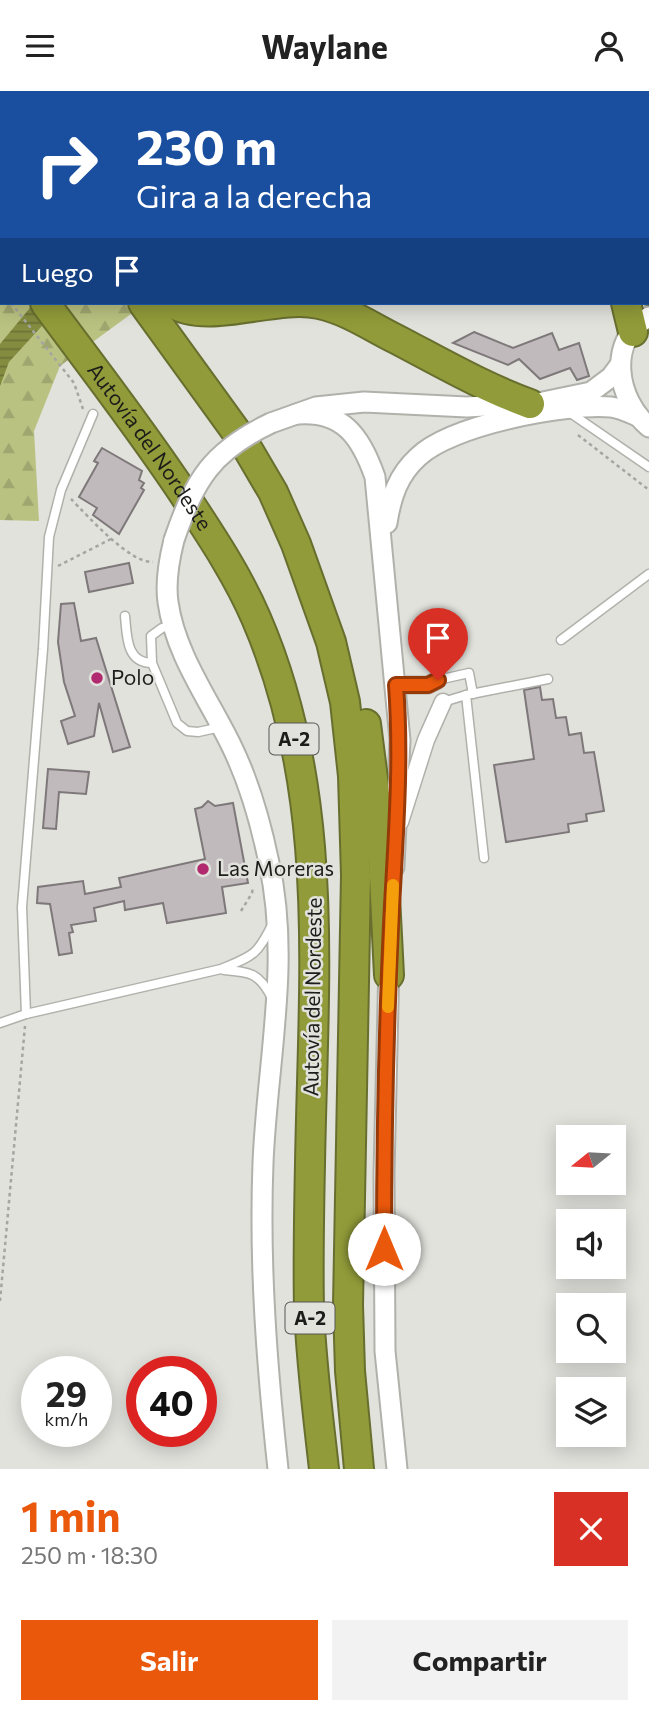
<!DOCTYPE html>
<html lang="es">
<head>
<meta charset="utf-8">
<style>
	:root { --surface:#fff; --page:#f2f2f2; --text:#222; --muted:#767676; --accent:#ea580c }
	body { margin:0; font-family:Commissioner,sans-serif; background:var(--page); color:var(--text); height:100vh; display:flex; flex-direction:column; font-size:26px; white-space:nowrap }
	* { box-sizing:border-box; margin:0 }
	p { font-size:23px; color:var(--muted) }
	.icon { flex:none; width:38px; height:38px; fill:none; stroke:currentColor; stroke-width:2; stroke-linecap:round; stroke-linejoin:round }
	.map { position:relative; height:1378px; overflow:hidden }
	.drawer { display:flex; flex-direction:column; background:var(--surface); flex:1 }
	.drawer>* { flex:none }
	.hud { position:absolute; left:0px; top:0px; width:649px; height:214px; box-shadow:0 4px 18px #0003; background:#1a4fa0; color:#fff; overflow:hidden }
	.needle { width:46px; rotate:252deg }
	.fabs { position:absolute; left:556px; top:1034px; display:grid; gap:14px }
	.fabs a { display:grid; place-items:center; width:70px; height:70px; border-radius:0px; background:var(--surface); box-shadow:0 4px 18px #0003; font-size:35px }
	.speed { position:absolute; left:21px; top:1265px; display:flex; gap:14px; font-size:35px; font-weight:700; text-align:center }
	.speed>* { display:grid; place-content:center; width:91px; height:91px; border-radius:50%; background:var(--surface); box-shadow:0 4px 18px #0003; line-height:1 }
	.speed small { font-size:18px; font-weight:400 }
	.speed .limit { border:10px solid #d22; background:#fff; color:#111 }
	.pin { position:absolute; display:grid; place-items:center; width:60px; height:60px; color:#fff; margin:-72px -30px; border-radius:50% 50% 50% 0; rotate:-45deg; box-shadow:0 0 7px #0007 }
	.pin .icon { rotate:45deg }
	.me { position:absolute; width:77px; margin:-38px; rotate:0deg; stroke-linejoin:round; filter:drop-shadow(0 0 5px #0008) }
	.turn { display:flex; align-items:center; gap:24px; height:147px; padding:0 21px; font-size:32px }
	.turn .icon { width:91px; height:91px; stroke-width:2.5 }
	.turn b { display:block; font-size:49px; line-height:60px }
	.then { display:flex; align-items:center; height:66px; padding:0 21px; background:#0003; gap:14px; font-size:26px }
	.round { display:grid; place-items:center; flex:none; width:74px; height:74px; border-radius:0px; background:var(--page) }
	.overview { display:flex; align-items:center; justify-content:space-between; height:119px; padding:0 21px }
	h1 { font-size:42px; font-weight:700; line-height:52px; color:var(--accent) }
	.action { display:flex; gap:14px; margin-top:auto; padding:14px 21px }
	.action a { flex:1; height:80px; border-radius:0px; background:var(--accent); color:#fff; font-size:28px; font-weight:700; line-height:80px; text-align:center }
	.action a+a { background:var(--page); color:var(--text) }
	header { display:flex; justify-content:space-between; align-items:center; height:91px; padding:0 21px; background:var(--surface); font-size:32px; font-weight:700 }
	.map>svg:first-child { display:block }
</style>
</head>
<body>
<header><svg class="icon" aria-label="menu" viewBox="0 0 24 24"><path d="M4 6h16M4 12h16M4 18h16"/></svg>Waylane<svg class="icon" aria-label="person" viewBox="0 0 24 24"><circle cx="12" cy="8" r="4"/><path d="M4 21q1-7 8-7t8 7"/></svg></header>
<div class="map">
<svg width="649" height="1378" viewBox="0 0 649 1378">
	<defs>
		<pattern id="forest-firs" width="22" height="20" patternUnits="userSpaceOnUse" patternTransform="scale(1.75)"><rect width="22" height="20" fill="#bac281"/><path d="M5 1l3.5 6h-7zM16 11l3.5 6h-7z" fill="#9fa66f"/></pattern>
		<pattern id="water-rules" width="6" height="5" patternUnits="userSpaceOnUse" patternTransform="scale(1.75)"><rect width="6" height="5" fill="#848c40"/><path d="M0 2.5h6" fill="none" stroke="#6b7235"/></pattern>
	</defs>
	<rect width="100%" height="100%" fill="#e1e2dc"/>
	<!-- forest -->
	<polygon fill="url(#forest-firs)" points="0,0 649,0 649,16 648,2 2,2 2,212 146,212 60,275 34,340 39,430 0,429"/>
	<!-- water -->
	<polygon fill="url(#water-rules)" points="34,212 63,212 9,271 0,295 0,253"/>
	<!-- building -->
	<g fill="#c0babc" stroke="#7e787a" stroke-width="2">
		<polygon points="474,241 513,257 552,242 559,259 579,252 589,285 577,289 570,277 540,288 519,268 508,274 453,252"/>
		<polygon points="102,357 142,380 139,389 144,392 141,397 144,399 119,443 93,424 97,417 79,406 98,372 94,370"/>
		<polygon points="129,472 133,492 89,501 85,481"/>
		<polygon points="74,512 81,550 96,547 130,656 113,661 99,612 94,645 68,653 61,630 75,625 64,591 58,551 61,513"/>
		<polygon points="540,596 542,609 553,608 556,627 566,626 569,644 581,642 584,662 594,661 604,720 586,723 587,730 568,733 569,741 506,751 494,674 534,668 524,599"/>
		<polygon points="48,678 89,681 86,703 59,701 56,738 43,737"/>
		<polygon points="208,710 215,715 233,712 248,792 222,796 226,822 167,832 163,812 125,819 124,810 94,817 96,830 71,834 73,841 69,842 72,862 59,864 50,813 37,812 38,796 83,790 85,803 121,796 119,787 205,768 195,718 202,716"/>
	</g>
	<g fill="none" stroke-linecap="round" stroke-linejoin="round">
		<!-- service casing -->
		<g stroke="#b0b1ab" stroke-width="11">
			<g id="service">
				<polyline points="569,321 649,376"/>
				<path d="M125 525C127 545 126 572 152 572"/>
				<polyline points="173,534 162,537 151,545 152,572 177,632 187,640 198,641 221,636"/>
				<polyline points="561,549 649,483"/>
				<polyline points="438,589 469,582 473,603"/>
				<polyline points="466,604 484,767"/>
				<polyline points="443,611 466,604 548,588"/>
				<path d="M224 879C251 881 259 882 272 907"/>
				<polyline points="26,923 22,816 43,558 49,446 61,399 93,323"/>
				<path d="M0 932 26 923 221 878C252 865 257 865 272 834"/>
			</g>
		</g>
		<!-- minor casing -->
		<g stroke="#b0b1ab" stroke-width="19">
			<g id="minor">
				<polyline points="396,594 428,594 438,589"/>
				<polyline points="400,731 426,649 443,611"/>
			</g>
		</g>
		<!-- tertiary casing -->
		<g stroke="#b0b1ab" stroke-width="23">
			<g id="tertiary">
				<path d="M649 226C606 249 617 309 649 336"/>
				<path d="M297 323C343 319 361 346 375 386L400 649 394 776"/>
				<polyline points="271,332 316,316 364,311 467,316 538,312 591,301 611,286 620,274"/>
				<path d="M387 432C391 406 398 384 418 366 451 334 566 312 611 316 620 317 628 321 637 325"/>
				<path d="M174 449C169 469 165 490 168 511 175 563 210 610 232 656 249 691 261 733 269 772 291 871 267 972 263 1072 259 1174 267 1276 278 1378"/>
				<polyline points="389,872 384,1082 385,1260 397,1378"/>
			</g>
		</g>
		<!-- motorway casing -->
		<g stroke="#686f2e" stroke-width="32">
			<g id="motorway">
				<polyline points="549,0 549,2"/>
				<polyline points="571,0 572,2"/>
				<polyline points="593,0 594,2"/>
				<polyline points="630,0 631,2"/>
				<polyline points="0,19 2,21"/>
				<polyline points="648,51 649,56"/>
				<polyline points="648,143 649,147"/>
				<polyline points="0,151 2,154"/>
				<polyline points="648,195 649,199"/>
				<path id="s1" d="M45 212C93 277 143 341 187 408 212 446 238 485 256 527 332 702 313 888 310 1073 309 1121 308 1169 309 1217 311 1271 318 1324 324 1378"/>
				<polyline points="143,212 243,350 273,401 296,453 331,551 345,611 353,685 356,784 348,1214 350,1280 359,1378"/>
				<path d="M172 212C209 235 276 203 319 213 347 219 370 235 396 248 440 271 483 296 530 313"/>
				<polyline points="626,212 633,241"/>
				<polyline points="366,633 383,766 389,884"/>
			</g>
		</g>
		<!-- path -->
		<g stroke="#a5a6a1" stroke-width="2.5" stroke-dasharray="3.5 3.5" stroke-linecap="butt">
			<polyline points="0,198 2,200"/>
			<polyline points="11,212 74,292 83,318"/>
			<polyline points="578,344 649,399"/>
			<path d="M71 408C88 425 129 472 153 471"/>
			<polyline points="58,475 111,448"/>
			<polyline points="241,820 252,802 253,796"/>
			<polyline points="0,1210 25,935"/>
		</g>
		<!-- service -->
		<use href="#service" stroke="#fff" stroke-width="8"/>
		<!-- minor -->
		<use href="#minor" stroke="#fff" stroke-width="16"/>
		<!-- tertiary -->
		<use href="#tertiary" stroke="#fff" stroke-width="19"/>
		<!-- motorway -->
		<use href="#motorway" stroke="#919b39" stroke-width="28"/>
		<!-- tertiary-bridge casing -->
		<g stroke="#b0b1ab" stroke-width="23" stroke-linecap="butt">
			<path id="tertiary-bridge" d="M174 449C195 388 212 360 271 332"/>
		</g>
		<!-- tertiary-bridge -->
		<use href="#tertiary-bridge" stroke="#fff" stroke-width="19"/>
	</g>
	<g fill="none" stroke-linecap="round" stroke-linejoin="round">
		<!-- route casing -->
		<g stroke="#983908" stroke-width="18">
			<path id="route" d="M384 1158C384 1050 386 942 391 834 395 754 402 674 396 594H428L438 589"/>
		</g>
		<!-- route -->
		<use href="#route" stroke="#ea580c" stroke-width="12"/>
		<!-- slow -->
		<polyline stroke="#f59e0b" stroke-width="12" points="388,916 393,794"/>
	</g>
	<!-- markers -->
	<g fill="#b12a6f" stroke="#e1e2dc" stroke-width="2.5">
		<circle cx="97" cy="587" r="7"/>
		<circle cx="203" cy="778" r="7"/>
	</g>
	<g text-anchor="middle" stroke-width="5" stroke-linejoin="round" paint-order="stroke">
		<!-- shield labels -->
		<g fill="#e1e2dc" stroke="#575754" stroke-width="2">
			<rect x="269.5" y="632.5" width="49" height="31" rx="5"/>
			<rect x="285.5" y="1211.5" width="49" height="31" rx="5"/>
		</g>
		<g font-size="19" font-weight="bold" fill="#1c1c1a">
			<text x="294" y="655">A-2</text>
			<text x="310" y="1234">A-2</text>
		</g>
		<!-- street labels -->
		<g font-size="21" fill="#1c1c1a" stroke="#e1e2dc">
			<text dy="7" stroke="none"><textPath href="#s1" startOffset="178">Autovía del Nordeste</textPath></text>
			<text transform="translate(313 906) rotate(-89)" y="7">Autovía del Nordeste</text>
		</g>
		<!-- poi labels -->
		<g font-size="21" fill="#1c1c1a" stroke="#e1e2dc" text-anchor="start">
			<text x="111" y="594">Polo</text>
			<text x="217" y="785">Las Moreras</text>
		</g>
	</g>
</svg>
<div class="fabs">
<a><svg class="needle" viewBox="-14 -14 28 28"><path d="M0-13l5 13h-10z" fill="#e53935"/><path d="M0 13l5-13h-10z" fill="#767676"/></svg></a>
<a><svg class="icon" aria-label="sound" viewBox="0 0 24 24"><path d="M4 9h4l5-4v14l-5-4H4zM17 9q2 3 0 6"/></svg></a>
<a><svg class="icon" aria-label="search" viewBox="0 0 24 24"><circle cx="10" cy="10" r="6"/><path d="M15 15l6 6"/></svg></a>
<a><svg class="icon" aria-label="layers" viewBox="0 0 24 24"><path d="M12 4l9 5-9 5-9-5zM3 14l9 5 9-5"/></svg></a>
</div>
<div class="speed"><div>29<small>km/h</small></div><div class="limit">40</div></div>
<div class="pin" style="left:438px;top:589px;background:#d93025"><svg class="icon" aria-label="arrive" viewBox="0 0 24 24"><path d="M6 21V4h12l-3 4 3 4H6"/></svg></div>
<svg class="me" style="left:384px;top:1158px" viewBox="-20 -20 40 40"><circle r="19" fill="#fff"/><path d="M0-13L10 11 0 6-10 11z" fill="#ea580c"/></svg>
<div class="hud">
<div class="turn"><svg class="icon" aria-label="right" viewBox="0 0 24 24"><path d="M7 20v-9h11M14 6l5 5-5 5"/></svg><div><b>230 m</b>Gira a la derecha</div></div>
<div class="then">Luego<svg class="icon" aria-label="arrive" viewBox="0 0 24 24"><path d="M6 21V4h12l-3 4 3 4H6"/></svg></div>
</div>
</div>
<section class="drawer">
<div class="overview"><div><h1>1 min</h1><p>250 m · 18:30</p></div><a class="round" style="background:#d93025;color:#fff"><svg class="icon" aria-label="close" viewBox="0 0 24 24"><path d="M6 6l12 12M18 6L6 18"/></svg></a></div>
<div class="action"><a>Salir</a><a>Compartir</a></div>
</section>
</body>
</html>
